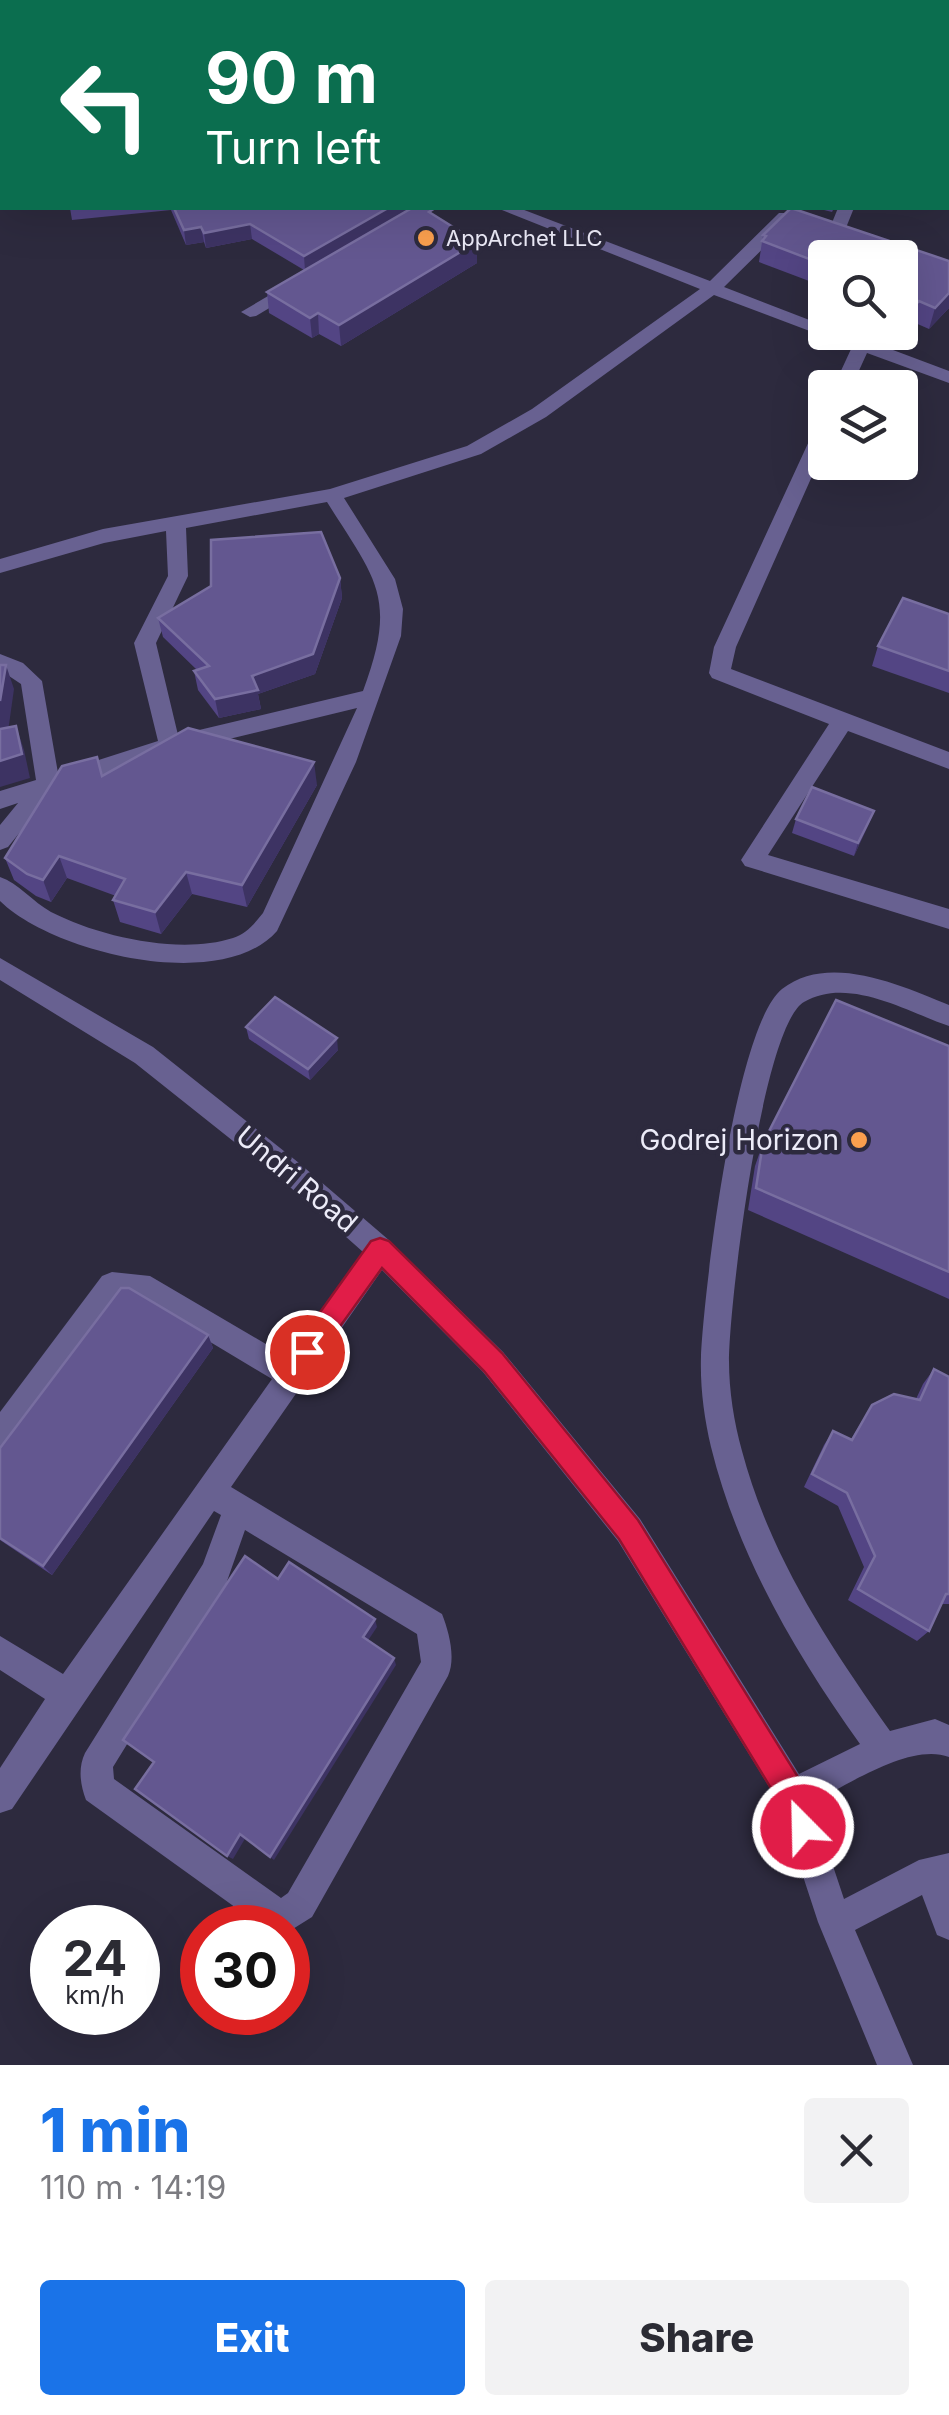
<!DOCTYPE html>
<html lang="en">
<head>
<meta charset="utf-8">
<style>
	:root { --surface:#fff; --page:#f2f2f3; --text:#2b2b33; --muted:#7c7c81; --accent:#1a73e8 }
	body { margin:0; font-family:Inter,sans-serif; background:var(--page); color:var(--text); height:100vh; display:flex; flex-direction:column; font-size:38px; white-space:nowrap }
	* { box-sizing:border-box; margin:0 }
	p { font-size:32px; color:var(--muted) }
	.icon { flex:none; width:55px; height:55px; fill:none; stroke:currentColor; stroke-width:2; stroke-linecap:round; stroke-linejoin:round }
	.map { position:relative; height:2065px; overflow:hidden }
	.sheet { display:flex; flex-direction:column; background:var(--surface); flex:1 }
	.sheet>* { flex:none }
	.guide { position:absolute; left:0px; top:0px; width:950px; height:210px; box-shadow:0 10px 40px #0002; background:#0b6e4f; color:#fff; overflow:hidden }
	.tools { position:absolute; left:808px; top:240px; display:grid; gap:20px }
	.tools a { display:grid; place-items:center; width:110px; height:110px; border-radius:10px; background:var(--surface); box-shadow:0 10px 40px #0002; font-size:50px }
	.speed { position:absolute; left:30px; top:1905px; display:flex; gap:20px; font-size:50px; font-weight:700; text-align:center }
	.speed>* { display:grid; place-content:center; width:130px; height:130px; border-radius:50%; background:var(--surface); box-shadow:0 10px 40px #0002; line-height:1 }
	.speed small { font-size:25px; font-weight:400 }
	.speed .limit { border:15px solid #d22; background:#fff; color:#111 }
	.pin { position:absolute; display:grid; place-items:center; width:85px; height:85px; color:#fff; margin:-42px; border:5px solid #fff; border-radius:50%; box-shadow:0 2px 10px #0007 }
	.me { position:absolute; width:110px; margin:-55px; rotate:337deg; stroke-linejoin:round; filter:drop-shadow(0 0 8px #0008) }
	.turn { display:flex; align-items:center; gap:35px; height:210px; padding:0 40px; font-size:45px }
	.turn .icon { width:130px; height:130px; stroke-width:2.5 }
	.turn b { display:block; font-size:70px; line-height:85px }
	.round { display:grid; place-items:center; flex:none; width:105px; height:105px; border-radius:10px; background:var(--page) }
	.headline { display:flex; align-items:center; justify-content:space-between; height:170px; padding:0 40px }
	h1 { font-size:60px; font-weight:800; line-height:75px; color:var(--accent) }
	.action { display:flex; gap:20px; margin-top:auto; padding:20px 40px }
	.action a { flex:1; height:115px; border-radius:10px; background:var(--accent); color:#fff; font-size:40px; font-weight:800; line-height:115px; text-align:center }
	.action a+a { background:var(--page); color:var(--text) }
	.map>svg:first-child { display:block }
</style>
</head>
<body>
<div class="map">
<svg width="949" height="2065" viewBox="0 0 949 2065">
	<rect width="100%" height="100%" fill="#2d2a3e"/>
	<g fill="none" stroke-linecap="round" stroke-linejoin="round">
		<!-- minor -->
		<g fill="#686191" fill-rule="evenodd">
			<polygon points="789,0 803,0 803,1 788,2"/>
			<polygon points="2,69 2,80 0,81 0,70"/>
			<polygon points="2,187 2,197 0,198 0,188"/>
			<path d="M497 208H519L710 281 779 213H791V221L724 287 825 326V332H845L949 371V383L867 353 851 388H833L852 347 714 295 546 417 481 454 344 498 395 579 403 609 401 636 356 762 277 931C222 994 53 953 0 901V877C18 883 33 902 51 912 100 937 180 955 233 938 246 934 255 923 263 913L357 708 171 753 53 791 8 847 0 850V825L18 803 0 809V791L36 780 21 684 0 670V654L23 663 42 681 58 773 158 741 134 643 168 576 166 531 104 543 0 573V559L103 529 330 489 467 446 532 409 700 289ZM327 502C376 580 398 597 363 691L178 735 156 643 188 576 186 528Z"/>
			<polygon points="838,208 854,208 843,235 835,240 827,235"/>
			<polygon points="297,279 306,284 303,288 256,316 250,317 241,312"/>
			<polygon points="825,420 825,447 736,647 731,669 949,752 949,769 848,731 768,855 949,909 949,929 745,866 741,860 829,724 712,678 709,673 714,647 816,426"/>
			<path d="M0 958 153 1047 299 1163 390 1241 503 1352 640 1519 799 1774 860 1744C795 1653 738 1556 711 1447 704 1417 700 1387 701 1356 704 1291 735 1027 782 989 829 952 902 986 949 1005V1026C907 1012 849 976 804 1002 762 1026 729 1306 729 1361 729 1391 734 1422 742 1451 770 1556 828 1643 890 1731L935 1719 949 1725V1757C911 1742 847 1785 812 1803L844 1899 919 1860 949 1853V1940L937 1935 922 1895 855 1930 913 2065H877L818 1922 779 1803 618 1541 483 1372 382 1270 231 1487 442 1614C449 1632 456 1658 448 1676L312 1917 288 1932V1928H264L86 1800C80 1784 78 1768 85 1753L203 1564 221 1515 214 1511 12 1809 0 1813V1768L45 1699 0 1670V1636L63 1674 272 1379 137 1298H119L10 1446 0 1450V1412L102 1276 112 1272 150 1276 288 1357 363 1252 281 1179 135 1063 0 980ZM245 1530 417 1634 421 1662 288 1893 281 1898 114 1779 113 1767 226 1584Z"/>
		</g>
		<!-- major -->
		<g fill="#a391f6" fill-rule="evenodd">
			<polygon points="292,0 326,0 327,2 293,2"/>
			<polygon points="748,0 823,0 747,2"/>
		</g>
	</g>
	<!-- wall -->
	<g fill="#534584">
		<polygon points="70,208 406,208 406,211 435,215 477,263 341,346 319,334 312,338 269,313 267,292 304,270 252,239 206,248 204,242 186,245 171,210 72,220"/>
		<polygon points="816,208 834,208 832,212"/>
		<polygon points="763,235 949,261 949,308 929,329 913,322 909,328 900,324 900,258 825,258 825,287 759,262"/>
		<polygon points="340,578 342,598 315,674 258,694 261,709 219,718 198,690 194,671 197,670 163,637 158,618"/>
		<polygon points="949,614 949,693 872,666 878,646"/>
		<polygon points="97,757 103,776 317,785 247,907 192,894 161,934 120,922 113,900 116,896 67,878 51,902 36,896 14,880 5,858"/>
		<polygon points="874,811 854,856 792,833 796,819"/>
		<polygon points="246,1027 338,1050 310,1080 249,1039"/>
		<polygon points="949,1046 949,1299 748,1210 755,1166 763,1143"/>
		<polygon points="208,1335 213,1348 52,1575 0,1540 0,1448"/>
		<polygon points="934,1369 949,1377 949,1604 941,1604 929,1631 917,1641 848,1600 864,1567 838,1506 804,1487 824,1445 833,1431 851,1439 872,1405 916,1399 923,1384"/>
	</g>
	<!-- shaded-wall -->
	<g fill="#3d3363">
		<polygon points="373,0 391,0 387,2 370,2"/>
		<polygon points="2,17 2,32 0,34 0,19"/>
		<polygon points="2,52 2,67 0,68 0,54"/>
		<polygon points="388,208 406,208 406,212 305,271 304,256"/>
		<polygon points="250,224 252,239 206,248 204,233"/>
		<polygon points="201,227 204,242 186,245 184,230"/>
		<polygon points="477,242 477,263 341,346 339,325"/>
		<polygon points="949,293 949,308 929,329 935,308"/>
		<polygon points="919,301 913,322 909,328 914,307"/>
		<polygon points="318,313 319,334 312,338 310,318"/>
		<polygon points="340,578 342,598 315,674 258,694 261,709 219,718 215,699"/>
		<polygon points="6,665 14,689 5,753 0,741 0,701"/>
		<polygon points="16,726 24,750 30,778 0,787 0,761"/>
		<polygon points="314,762 317,785 247,907 242,885"/>
		<polygon points="874,811 869,824 854,856 858,843"/>
		<polygon points="59,856 67,878 51,902 43,880"/>
		<polygon points="186,872 192,894 161,934 155,912"/>
		<polygon points="337,1038 338,1050 310,1080 308,1069"/>
		<polygon points="208,1335 213,1348 52,1575 43,1566"/>
		<polygon points="375,1619 377,1627 365,1645 363,1637"/>
		<polygon points="394,1658 396,1665 274,1860 270,1857"/>
		<polygon points="240,1834 246,1837 233,1859 227,1856"/>
	</g>
	<!-- building -->
	<g fill="#635790" stroke="#786ea0" stroke-width="2.5">
		<polygon points="316,0 373,0 370,2 313,2"/>
		<polygon points="0,37 2,38 2,52 0,54"/>
		<polygon points="174,208 388,208 304,256 250,224 204,233 201,227 184,230"/>
		<polygon points="412,208 435,208 429,212 477,242 339,325 318,313 310,318 267,292"/>
		<polygon points="791,208 949,261 949,293 935,308 919,301 914,307 900,301 900,258 825,258 825,265 762,241 766,236 763,235"/>
		<polygon points="321,532 340,578 313,654 252,676 258,690 215,699 194,671 209,666 158,618 211,586 211,540"/>
		<polygon points="903,598 949,614 949,671 878,646"/>
		<polygon points="0,665 6,665 0,701"/>
		<polygon points="16,726 22,754 0,761 0,729"/>
		<polygon points="188,728 314,762 242,885 186,872 155,912 113,900 125,879 59,856 43,880 27,874 5,858 62,766 97,757 102,776"/>
		<polygon points="812,787 874,811 858,843 796,819"/>
		<polygon points="275,997 337,1038 308,1069 246,1027"/>
		<polygon points="836,1000 949,1046 949,1272 756,1188 763,1143"/>
		<polygon points="121,1288 129,1288 208,1335 43,1566 0,1538 0,1448"/>
		<polygon points="934,1369 949,1377 949,1594 946,1594 929,1631 858,1589 875,1556 847,1493 812,1474 833,1431 852,1440 872,1405 894,1394 920,1400"/>
		<polygon points="245,1556 278,1579 289,1562 375,1619 363,1637 394,1658 270,1857 240,1834 227,1856 135,1789 154,1762 123,1740"/>
	</g>
	<!-- route -->
	<polygon fill="#e11d48" stroke="#92132f" stroke-width="2.5" points="380,1238 389,1241 502,1353 638,1520 803,1785 818,1827 814,1837 803,1842 793,1837 780,1803 619,1539 484,1371 382,1268 316,1360 307,1364 298,1360 294,1352 298,1343 371,1241"/>
	<!-- markers -->
	<g fill="#fa9f4e" stroke="#2d2a3e" stroke-width="4">
		<circle cx="426" cy="238" r="10"/>
		<circle cx="859" cy="1140" r="10"/>
	</g>
	<g text-anchor="middle" stroke-width="9" stroke-linejoin="round" paint-order="stroke">
		<!-- far-poi labels -->
		<g font-size="22" fill="#ecebf8" stroke="#2d2a3e" text-anchor="start">
			<text x="446" y="246">AppArchet LLC</text>
		</g>
		<!-- poi labels -->
		<g font-size="28" fill="#ecebf8" stroke="#2d2a3e" text-anchor="end">
			<text x="839" y="1150">Godrej Horizon</text>
		</g>
		<!-- street labels -->
		<g font-size="28" fill="#ecebf8" stroke="#2d2a3e">
			<text transform="translate(297 1179) rotate(40)" y="10">Undri Road</text>
		</g>
	</g>
</svg>
<div class="tools">
<a><svg class="icon" aria-label="search" viewBox="0 0 24 24"><circle cx="10" cy="10" r="6"/><path d="M15 15l6 6"/></svg></a>
<a><svg class="icon" aria-label="layers" viewBox="0 0 24 24"><path d="M12 4l9 5-9 5-9-5zM3 14l9 5 9-5"/></svg></a>
</div>
<div class="speed"><div>24<small>km/h</small></div><div class="limit">30</div></div>
<div class="pin" style="left:307px;top:1352px;background:#d93025"><svg class="icon" aria-label="arrive" viewBox="0 0 24 24"><path d="M6 21V4h12l-3 4 3 4H6"/></svg></div>
<svg class="me" style="left:803px;top:1827px" viewBox="-20 -20 40 40"><circle r="17" fill="#e11d48" stroke="#fff" stroke-width="3"/><path d="M0-11L8 9 0 5-8 9z" fill="#fff"/></svg>
<div class="guide">
<div class="turn"><svg class="icon" aria-label="left" viewBox="0 0 24 24"><path d="M17 20v-9H6M10 6l-5 5 5 5"/></svg><div><b>90 m</b>Turn left</div></div>
</div>
</div>
<section class="sheet">
<div class="headline"><div><h1>1 min</h1><p>110 m · 14:19</p></div><a class="round"><svg class="icon" aria-label="close" viewBox="0 0 24 24"><path d="M6 6l12 12M18 6L6 18"/></svg></a></div>
<div class="action"><a>Exit</a><a>Share</a></div>
</section>
</body>
</html>
